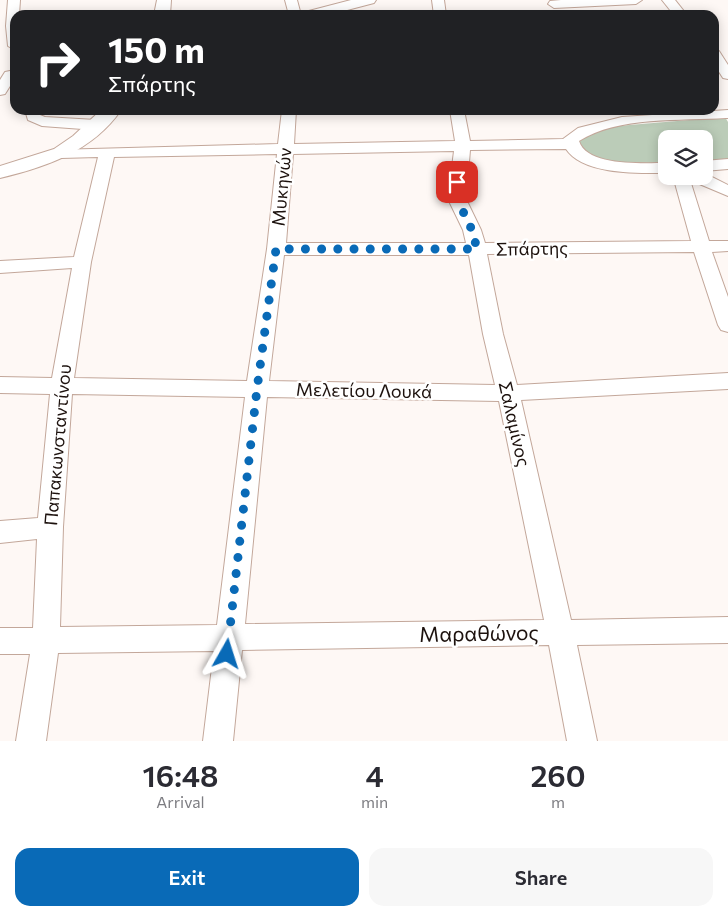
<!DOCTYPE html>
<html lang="en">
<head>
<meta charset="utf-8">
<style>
	:root { --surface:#fff; --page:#f7f7f7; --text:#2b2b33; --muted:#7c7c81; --accent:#096ab7 }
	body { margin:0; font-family:Commissioner,sans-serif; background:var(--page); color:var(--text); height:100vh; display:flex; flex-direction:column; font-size:19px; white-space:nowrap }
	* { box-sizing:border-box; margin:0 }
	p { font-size:16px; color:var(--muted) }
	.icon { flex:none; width:28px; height:28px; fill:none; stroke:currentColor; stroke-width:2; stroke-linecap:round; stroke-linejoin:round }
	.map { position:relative; height:741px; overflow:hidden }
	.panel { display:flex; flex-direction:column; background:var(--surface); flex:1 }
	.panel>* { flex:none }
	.guide { position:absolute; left:10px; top:10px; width:709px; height:105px; border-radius:15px; box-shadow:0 2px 12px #0003; background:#202124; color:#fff; overflow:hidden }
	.tools { position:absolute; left:658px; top:130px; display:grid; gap:10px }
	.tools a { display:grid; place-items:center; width:55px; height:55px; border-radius:10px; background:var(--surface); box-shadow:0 2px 12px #0003; font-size:25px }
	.pin { position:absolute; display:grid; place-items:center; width:42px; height:42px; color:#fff; margin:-21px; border-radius:10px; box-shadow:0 2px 8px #0006 }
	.me { position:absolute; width:55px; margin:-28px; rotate:6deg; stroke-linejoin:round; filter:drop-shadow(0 0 4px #0008) }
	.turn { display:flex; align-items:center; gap:18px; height:105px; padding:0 15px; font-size:22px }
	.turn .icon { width:65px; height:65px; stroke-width:2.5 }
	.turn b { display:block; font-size:35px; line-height:42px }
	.eta { display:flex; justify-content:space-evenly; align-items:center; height:85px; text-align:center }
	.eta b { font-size:30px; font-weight:600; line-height:35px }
	.cta { display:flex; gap:10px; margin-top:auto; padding:10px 15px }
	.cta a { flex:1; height:58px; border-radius:15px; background:var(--accent); color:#fff; font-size:20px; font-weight:600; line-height:58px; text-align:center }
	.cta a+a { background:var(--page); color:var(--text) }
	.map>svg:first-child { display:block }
</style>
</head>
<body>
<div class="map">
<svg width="728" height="741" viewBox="0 0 728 741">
	<rect width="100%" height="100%" fill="#fef8f5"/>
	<!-- green -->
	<polygon fill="#bbccb8" points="725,117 728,122 728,162 704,165 704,139 666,139 666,167 646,168 586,156 577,139 594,128"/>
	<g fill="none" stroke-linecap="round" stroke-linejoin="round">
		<!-- minor casing -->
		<g stroke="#c3a79a" stroke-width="2">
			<g id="minor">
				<polygon points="8,0 20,0 19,15 15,15 15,50 8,46 6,26"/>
				<polygon points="285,0 297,0 301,15 289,15"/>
				<polygon points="432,0 444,0 446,15 434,15"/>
				<polygon points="561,0 642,0 636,4 554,8 548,4 550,1"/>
				<polygon points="662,0 675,0 687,15 674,15"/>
				<polygon points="714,50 719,51 728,65 728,79 723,78 714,64"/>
				<polygon points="10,71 15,72 15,78 5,94 0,95 0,80 5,72"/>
				<polygon points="25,110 39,110 40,115 45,117 96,120 104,125 96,130 42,126 28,120"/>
				<path d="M282 110H296L294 144 455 141 450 110H464L470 141 563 139 578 128 622 117 728 110V118H726C681 121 618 116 579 141 587 167 644 163 666 163V173C638 173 583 175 566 149L470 150 466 199 481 230 485 243 691 241 673 176H704V173L728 185V196L690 180 709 241H728V251L712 252 728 297V332L721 330 718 325 694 252 487 254 503 334 517 385 728 373V389L521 400 571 620 728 617V643L577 645 597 741H567L549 645 242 650 233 741H203L214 651 58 653 46 741H16L30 654H0V628H33L37 539 0 543V521L38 518 50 394 0 393V377L52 378 72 268 0 273V261L74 257 98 157 61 158 53 153 55 150 278 144ZM454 151 448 199 463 230 466 243H286L293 154ZM277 154 267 249 247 381 74 378 91 262 114 157ZM284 255H469L483 334 495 385 269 381ZM72 394 245 397 217 625 60 627 63 527ZM267 397 499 401 544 620 245 624Z"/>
				<polygon points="728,159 728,169 704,171 704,161"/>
			</g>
		</g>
		<!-- tertiary casing -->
		<g stroke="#c3a79a" stroke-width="2">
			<g id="tertiary">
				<polygon points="157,0 171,0 170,15 154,15"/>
				<polygon points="351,0 376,0 374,3 328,15 302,15 305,12"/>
				<path d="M101 110H121C93 151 46 167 0 178V166L54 149 73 136Z"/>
			</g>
		</g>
		<!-- minor -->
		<use href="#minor" fill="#fff" fill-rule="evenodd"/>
		<!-- tertiary -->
		<use href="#tertiary" fill="#fff" fill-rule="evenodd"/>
	</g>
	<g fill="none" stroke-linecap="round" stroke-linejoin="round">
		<!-- route -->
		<polyline stroke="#096ab7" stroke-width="9" stroke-dasharray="0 16.2" points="227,654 257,389 276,249 477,249 472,230 457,199 457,182"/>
	</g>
	<g text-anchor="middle" stroke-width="5" stroke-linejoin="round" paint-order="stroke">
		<!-- street labels -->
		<g font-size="18" fill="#1d120e" stroke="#fff">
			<text transform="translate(282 187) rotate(-85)" y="6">Μυκηνών</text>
			<text transform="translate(532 249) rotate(-1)" y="6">Σπάρτης</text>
			<text transform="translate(364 391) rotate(1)" y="6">Μελετίου Λουκά</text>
			<text transform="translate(514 424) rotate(77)" y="6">Σαλαμίνος</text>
			<text transform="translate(58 445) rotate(-85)" y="6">Παπακωνσταντίνου</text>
		</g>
		<!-- near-street labels -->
		<g font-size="21" fill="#1d120e" stroke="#fff">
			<text transform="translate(479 634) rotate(-1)" y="7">Μαραθώνος</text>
		</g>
	</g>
</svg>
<div class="tools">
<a><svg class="icon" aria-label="layers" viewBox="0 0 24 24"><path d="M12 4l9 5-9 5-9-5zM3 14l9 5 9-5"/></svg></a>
</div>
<div class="pin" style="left:457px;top:182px;background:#d93025"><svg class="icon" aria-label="arrive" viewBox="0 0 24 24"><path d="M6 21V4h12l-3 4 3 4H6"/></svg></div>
<svg class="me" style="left:227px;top:654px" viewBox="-20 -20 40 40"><path d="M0-17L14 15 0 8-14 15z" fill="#096ab7" stroke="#fff" stroke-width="4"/></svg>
<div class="guide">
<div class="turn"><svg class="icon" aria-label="right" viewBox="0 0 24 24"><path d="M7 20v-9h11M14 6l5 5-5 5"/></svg><div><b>150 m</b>Σπάρτης</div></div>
</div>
</div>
<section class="panel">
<div class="eta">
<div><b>16:48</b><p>Arrival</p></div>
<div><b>4</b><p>min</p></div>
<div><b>260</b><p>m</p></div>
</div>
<div class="cta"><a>Exit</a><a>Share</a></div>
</section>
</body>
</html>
